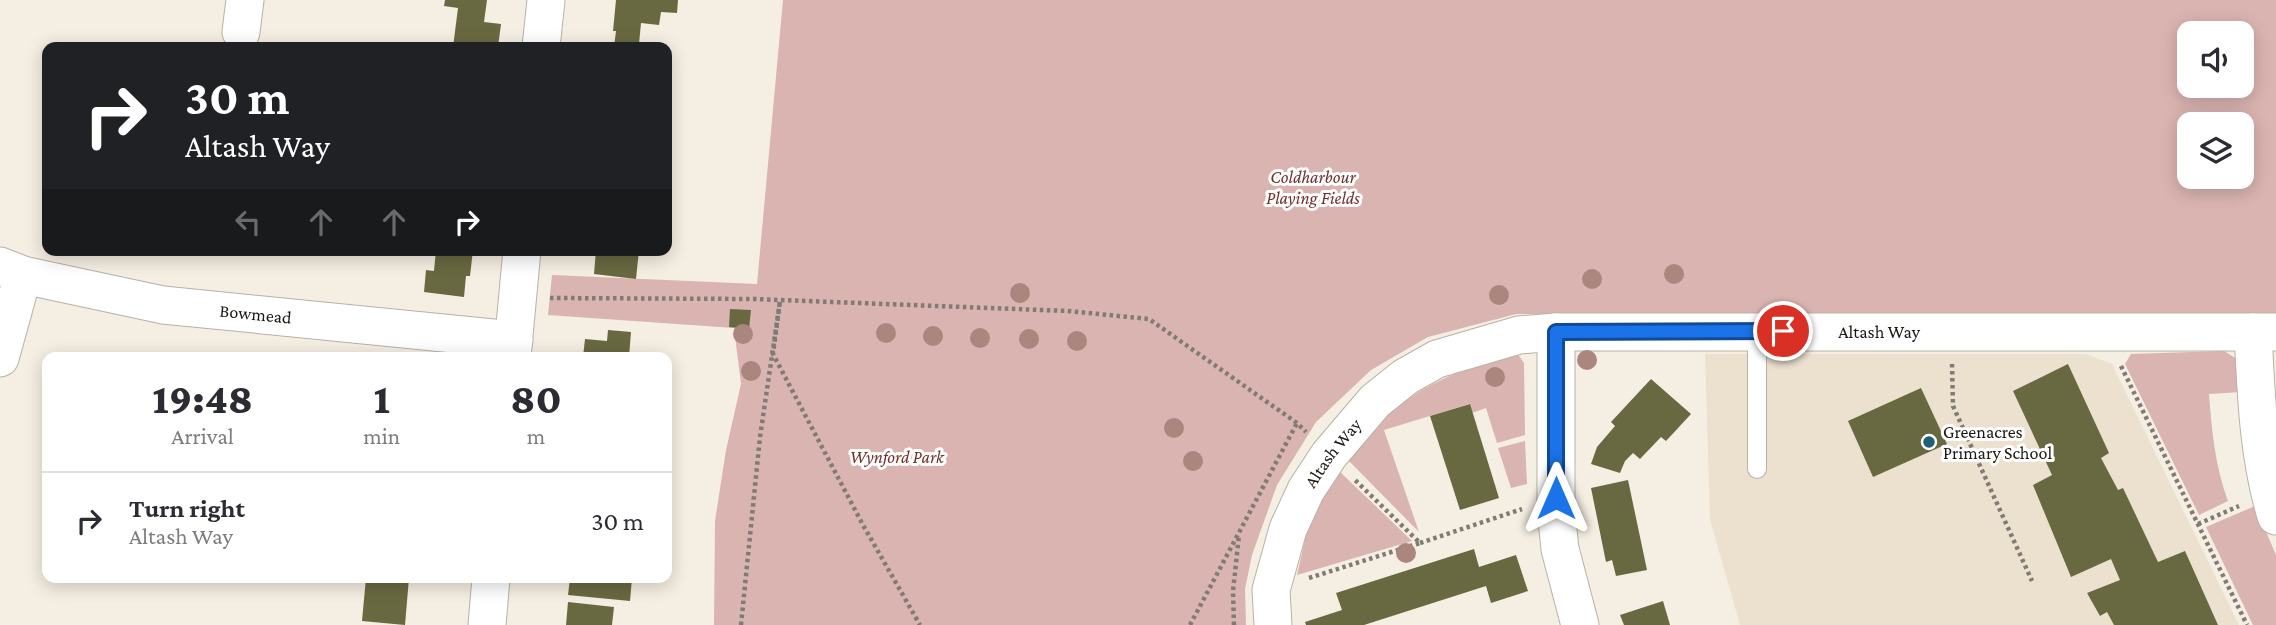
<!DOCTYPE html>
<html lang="en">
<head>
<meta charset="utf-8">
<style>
	:root { --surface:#fff; --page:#f7f7f7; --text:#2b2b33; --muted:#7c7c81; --line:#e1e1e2 }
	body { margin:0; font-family:"Crimson Pro",serif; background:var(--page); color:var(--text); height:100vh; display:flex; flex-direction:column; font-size:26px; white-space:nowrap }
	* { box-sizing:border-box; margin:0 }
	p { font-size:23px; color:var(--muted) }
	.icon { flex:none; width:38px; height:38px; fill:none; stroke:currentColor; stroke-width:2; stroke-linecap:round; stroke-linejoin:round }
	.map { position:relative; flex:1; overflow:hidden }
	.side { position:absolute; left:42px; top:352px; width:630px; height:231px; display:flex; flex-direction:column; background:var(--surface); border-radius:14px; box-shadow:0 4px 18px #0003 }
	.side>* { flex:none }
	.hud { position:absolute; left:42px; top:42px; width:630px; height:214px; border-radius:14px; box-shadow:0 4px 18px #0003; background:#202124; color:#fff; overflow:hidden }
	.controls { position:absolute; left:2177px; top:21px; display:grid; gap:14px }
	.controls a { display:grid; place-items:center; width:77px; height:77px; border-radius:14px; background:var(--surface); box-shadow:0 4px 18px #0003; font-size:35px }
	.pin { position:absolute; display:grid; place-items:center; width:60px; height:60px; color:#fff; margin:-30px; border:4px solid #fff; border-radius:50%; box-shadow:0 2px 7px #0007 }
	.me { position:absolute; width:77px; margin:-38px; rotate:0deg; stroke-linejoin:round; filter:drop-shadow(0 0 5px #0008) }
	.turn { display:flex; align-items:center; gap:24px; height:147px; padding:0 28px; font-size:32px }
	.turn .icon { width:91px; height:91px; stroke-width:2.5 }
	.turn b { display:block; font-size:49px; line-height:60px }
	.lanes { display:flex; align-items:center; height:66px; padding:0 28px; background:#0003; justify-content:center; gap:35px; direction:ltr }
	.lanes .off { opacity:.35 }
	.eta { display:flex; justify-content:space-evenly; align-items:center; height:119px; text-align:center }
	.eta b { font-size:42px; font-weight:800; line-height:49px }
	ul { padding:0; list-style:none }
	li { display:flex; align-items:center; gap:21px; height:98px; padding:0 28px; border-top:2px solid var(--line) }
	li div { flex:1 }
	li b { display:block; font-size:26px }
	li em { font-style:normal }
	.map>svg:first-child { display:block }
</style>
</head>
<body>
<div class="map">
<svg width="2276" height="625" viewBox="0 0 2276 625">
	<rect width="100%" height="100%" fill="#f5eee2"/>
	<!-- built -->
	<polygon fill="#ece1cf" points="1705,354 2086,354 2112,364 2239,625 1740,625 1710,520"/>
	<!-- green -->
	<g fill="#dab4b1" fill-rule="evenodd">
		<path d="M783 0H2276V317L1516 314 1428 337 1371 370 1316 422 1277 485 1252 555 1245 589 1246 625H714L715 521 726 450 741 384 734 328 548 315 552 275 757 284ZM2189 33H2242V86H2189ZM2189 124H2242V177H2189Z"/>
		<path d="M2224 351 2240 361 2241 392 2209 394C2212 432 2215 466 2228 501L2199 515 2125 364 2131 354Z"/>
		<path d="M1517 353 1524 363 1525 435 1497 443 1486 408 1472 413 1469 404 1384 430 1419 532 1347 459C1358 445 1370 431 1383 419 1422 383 1467 367 1517 353Z"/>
		<polygon points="1525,441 1527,484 1511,488 1498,448"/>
		<polygon points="1338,470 1412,541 1297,575 1308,526"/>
		<polygon points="2255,506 2276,555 2276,625 2253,625 2206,527"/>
	</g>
	<!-- building -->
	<g fill="#696941">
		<polygon points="445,0 487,0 484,22 501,24 498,47 453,47 458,8 444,6"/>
		<polygon points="616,0 678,0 677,13 661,12 659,25 641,23 639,44 652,45 652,47 614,47 616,31 613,31"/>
		<polygon points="436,250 473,250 470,276 466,276 464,297 424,292 426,270 434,271"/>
		<polygon points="596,250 639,250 636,279 594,274"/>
		<polygon points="730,309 751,310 749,329 729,327"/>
		<polygon points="608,330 631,332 629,357 583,357 585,339 607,341"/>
		<polygon points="2068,364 2109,453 2101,458 2118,490 2123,488 2158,562 2185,551 2218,625 2114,625 2107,612 2100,616 2087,593 2120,580 2111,559 2071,577 2033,485 2052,475 2013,391"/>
		<polygon points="1651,379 1691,414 1666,441 1661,437 1640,459 1633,453 1625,461 1620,473 1591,464 1597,447 1615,426 1611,422"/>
		<polygon points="1921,388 1947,444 1873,477 1848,421"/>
		<polygon points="1470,404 1499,498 1460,510 1430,416"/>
		<polygon points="1628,480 1647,570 1616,576 1612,560 1606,562 1591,488"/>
		<polygon points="1474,549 1479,567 1516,555 1528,591 1491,603 1486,586 1364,625 1306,625 1305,622 1342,610 1336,593"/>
		<polygon points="366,578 409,578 405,625 362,621"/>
		<polygon points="570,578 632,578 630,601 568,595"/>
		<polygon points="1663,601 1670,625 1624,625 1620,615"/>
		<polygon points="568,602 614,607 612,625 566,625"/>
	</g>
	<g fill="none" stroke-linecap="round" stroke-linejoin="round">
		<!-- service casing -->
		<g stroke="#b8b1a6" stroke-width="20">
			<polyline id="service" points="1757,469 1757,331"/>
		</g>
		<!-- minor casing -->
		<g stroke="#b8b1a6" stroke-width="39">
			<g id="minor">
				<polyline points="241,32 245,0"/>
				<polyline points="541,47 546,0"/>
				<path id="s1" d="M0 266 23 275 163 305 514 340"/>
				<polyline points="1556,332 1556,511 1560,549 1580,625"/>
				<path d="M2253 332C2256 394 2258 456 2276 516"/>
				<polyline points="512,357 522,250"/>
				<polyline points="0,358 23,275"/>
				<polyline points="487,625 491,578"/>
				<path id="s2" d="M1273 625 1271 590 1288 529 1306 490 1329 455 1375 401 1405 377 1437 359 1519 335 1556 332H2276"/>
			</g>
		</g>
		<!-- path -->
		<g stroke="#807b74" stroke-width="4.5" stroke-dasharray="3.5 3.5" stroke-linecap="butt">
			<polyline points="550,298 754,299 1068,311 1149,319 1297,423 1306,432"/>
			<polyline points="1952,364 1953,406 2032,581"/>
			<polyline points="2121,366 2247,625"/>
			<polyline points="2198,524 2239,506"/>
			<polyline points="1420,543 1522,509"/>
			<polyline points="1309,578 1420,543 1355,480"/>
			<polyline points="741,625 760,437 780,301 773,354 863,525 920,625"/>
			<polyline points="1190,625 1297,423"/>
			<polyline points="1234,625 1233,591 1239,535"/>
		</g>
		<!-- service -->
		<use href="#service" stroke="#fff" stroke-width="18"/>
		<!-- minor -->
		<use href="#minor" stroke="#fff" stroke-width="37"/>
	</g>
	<!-- trees -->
	<g fill="#ab867f">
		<circle cx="1674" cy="274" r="10"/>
		<circle cx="1592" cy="279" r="10"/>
		<circle cx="1020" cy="293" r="10"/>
		<circle cx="1499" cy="295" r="10"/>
		<circle cx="886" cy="333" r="10"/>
		<circle cx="743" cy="334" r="10"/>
		<circle cx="933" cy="336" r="10"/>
		<circle cx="980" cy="338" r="10"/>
		<circle cx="1029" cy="339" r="10"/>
		<circle cx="1077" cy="341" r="10"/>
		<circle cx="1587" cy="360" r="10"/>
		<circle cx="751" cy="371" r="10"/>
		<circle cx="1495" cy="377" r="10"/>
		<circle cx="1174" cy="428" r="10"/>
		<circle cx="1193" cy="461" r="10"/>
		<circle cx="1406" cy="553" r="10"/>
	</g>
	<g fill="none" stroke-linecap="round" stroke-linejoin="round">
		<!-- route casing -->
		<g stroke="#114b97" stroke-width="18">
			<polyline id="route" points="1556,498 1556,332 1783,331"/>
		</g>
		<!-- route -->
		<use href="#route" stroke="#1a73e8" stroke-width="12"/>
	</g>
	<!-- markers -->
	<circle fill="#1f6074" stroke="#fff" stroke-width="2.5" cx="1929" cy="442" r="7"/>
	<g text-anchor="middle" stroke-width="6" stroke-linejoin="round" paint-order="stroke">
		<!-- park labels -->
		<g font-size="18" font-style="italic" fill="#6e302e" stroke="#fff">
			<text x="1313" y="183">Coldharbour<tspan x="1313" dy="21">Playing Fields</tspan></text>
			<text x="897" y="463">Wynford Park</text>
		</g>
		<!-- street labels -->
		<g font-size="18" fill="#1b1814" stroke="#fff">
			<text dy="6" stroke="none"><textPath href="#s1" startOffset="261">Bowmead</textPath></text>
			<text dy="6" stroke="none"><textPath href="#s2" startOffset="775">Altash Way</textPath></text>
			<text dy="6" stroke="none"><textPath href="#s2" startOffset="187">Altash Way</textPath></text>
		</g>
		<!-- poi labels -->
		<g font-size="18" fill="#1b1814" stroke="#fff" text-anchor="start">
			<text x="1943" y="438">Greenacres<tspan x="1943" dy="21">Primary School</tspan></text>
		</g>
	</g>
</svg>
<div class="controls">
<a><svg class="icon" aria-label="sound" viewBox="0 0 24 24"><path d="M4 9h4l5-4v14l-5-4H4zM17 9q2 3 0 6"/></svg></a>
<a><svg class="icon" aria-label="layers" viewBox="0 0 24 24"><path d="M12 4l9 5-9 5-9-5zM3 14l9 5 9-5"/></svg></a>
</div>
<div class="pin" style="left:1783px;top:331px;background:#d93025"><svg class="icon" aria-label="arrive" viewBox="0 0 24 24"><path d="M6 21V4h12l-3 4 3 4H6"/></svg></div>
<svg class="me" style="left:1556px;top:498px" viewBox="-20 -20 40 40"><path d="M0-17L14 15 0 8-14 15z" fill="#1a73e8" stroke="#fff" stroke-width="4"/></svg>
<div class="hud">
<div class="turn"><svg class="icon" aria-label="right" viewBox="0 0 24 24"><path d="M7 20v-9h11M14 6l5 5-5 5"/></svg><div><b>30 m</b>Altash Way</div></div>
<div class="lanes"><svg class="icon off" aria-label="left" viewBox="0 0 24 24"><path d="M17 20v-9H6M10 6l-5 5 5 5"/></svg><svg class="icon off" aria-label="ahead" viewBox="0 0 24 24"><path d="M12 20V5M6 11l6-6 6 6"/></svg><svg class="icon off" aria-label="ahead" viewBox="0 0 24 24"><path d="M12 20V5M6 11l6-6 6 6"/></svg><svg class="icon" aria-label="right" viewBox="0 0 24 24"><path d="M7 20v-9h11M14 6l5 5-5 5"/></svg></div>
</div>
<section class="side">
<div class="eta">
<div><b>19:48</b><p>Arrival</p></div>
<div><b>1</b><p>min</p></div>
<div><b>80</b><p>m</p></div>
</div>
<ul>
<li><svg class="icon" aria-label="right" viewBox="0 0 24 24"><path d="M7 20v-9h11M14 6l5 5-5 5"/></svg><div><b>Turn right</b><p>Altash Way</p></div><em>30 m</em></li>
</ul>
</section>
</div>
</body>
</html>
